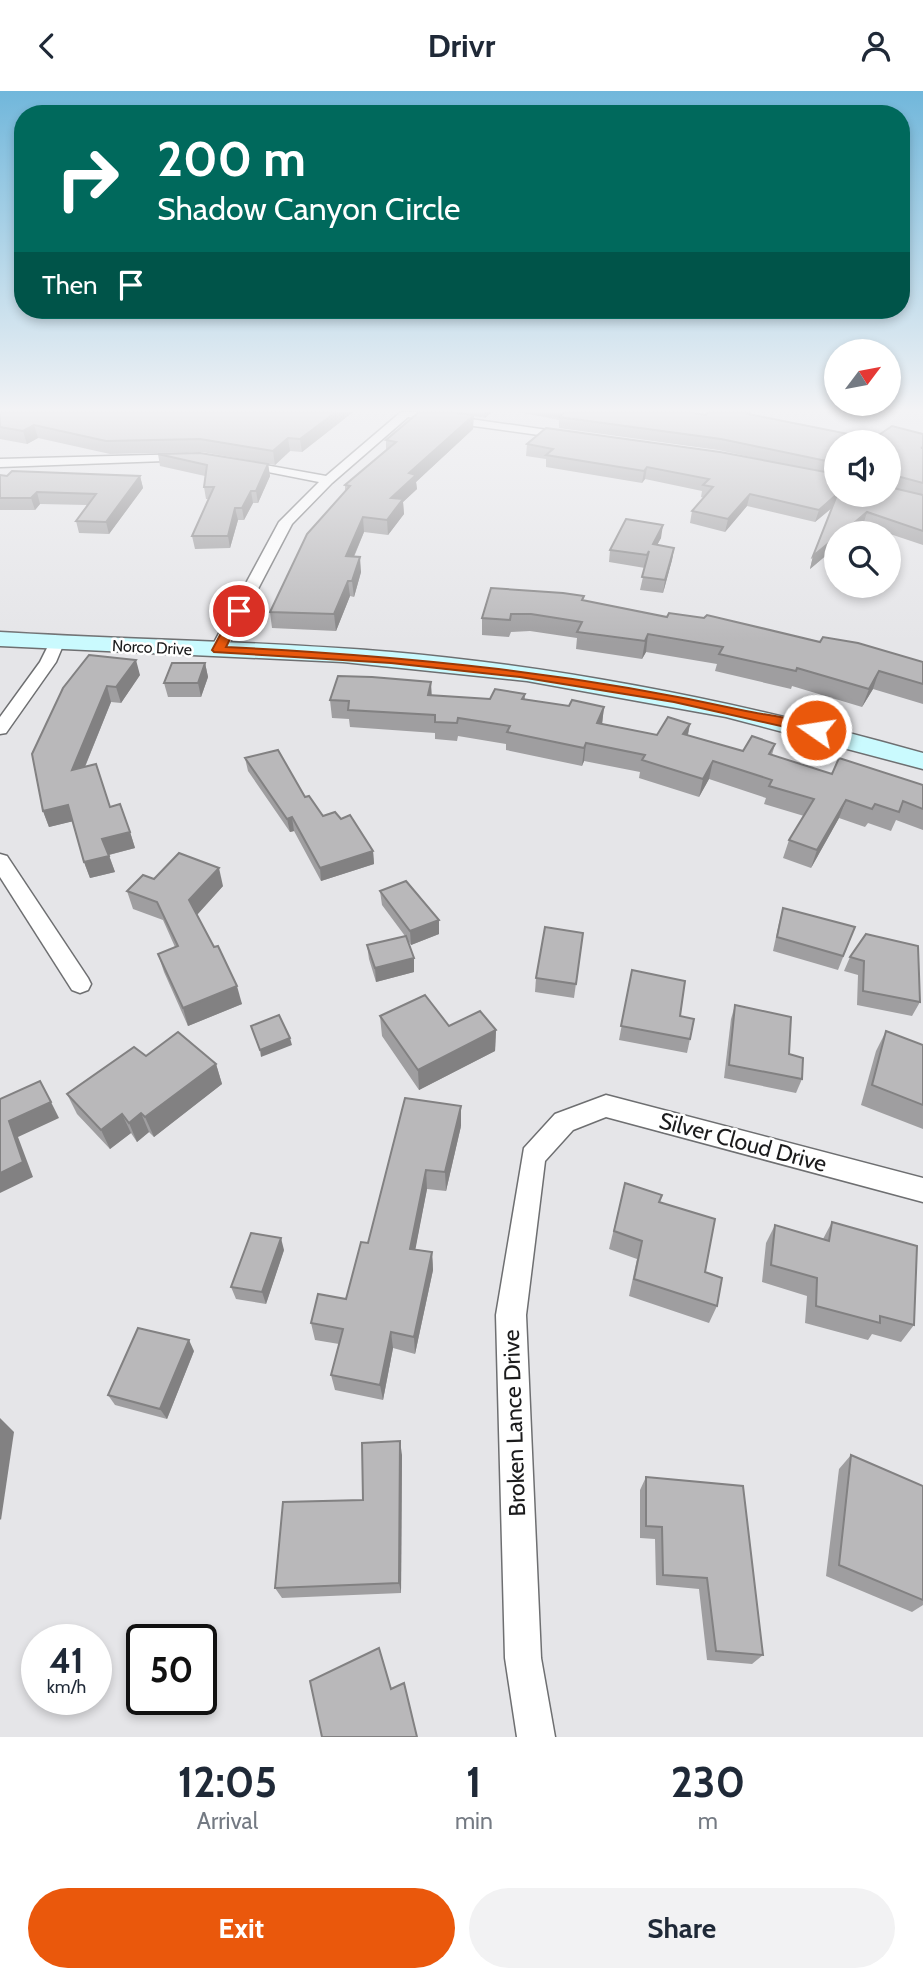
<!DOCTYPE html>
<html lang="en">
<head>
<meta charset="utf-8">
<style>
	:root { --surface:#fff; --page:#f2f2f3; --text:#1f2937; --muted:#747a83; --accent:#ea580c }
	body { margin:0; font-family:Cabin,sans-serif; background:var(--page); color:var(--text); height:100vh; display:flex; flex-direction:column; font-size:26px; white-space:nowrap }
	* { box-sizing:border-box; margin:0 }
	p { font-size:23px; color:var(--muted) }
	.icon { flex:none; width:38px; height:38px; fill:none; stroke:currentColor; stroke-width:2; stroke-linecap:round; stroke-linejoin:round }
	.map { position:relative; height:1646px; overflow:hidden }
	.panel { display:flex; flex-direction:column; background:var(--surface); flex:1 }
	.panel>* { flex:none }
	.guide { position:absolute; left:14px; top:14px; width:896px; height:214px; border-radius:28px; box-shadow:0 4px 10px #0003; background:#00695c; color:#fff; overflow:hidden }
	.needle { width:46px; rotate:58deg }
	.fabs { position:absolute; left:824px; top:248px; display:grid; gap:14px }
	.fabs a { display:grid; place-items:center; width:77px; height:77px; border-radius:50%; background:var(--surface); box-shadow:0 4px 10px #0003; font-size:35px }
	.speed { position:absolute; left:21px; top:1533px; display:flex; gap:14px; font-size:35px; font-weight:700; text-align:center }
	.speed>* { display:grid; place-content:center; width:91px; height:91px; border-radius:50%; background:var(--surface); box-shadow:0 4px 10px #0003; line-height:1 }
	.speed small { font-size:18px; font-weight:400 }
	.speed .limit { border:4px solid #111; border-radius:10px; background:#fff; color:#111 }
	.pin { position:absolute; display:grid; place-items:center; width:60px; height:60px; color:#fff; margin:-30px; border:4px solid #fff; border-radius:50%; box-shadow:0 2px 7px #0007 }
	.me { position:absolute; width:77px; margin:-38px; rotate:283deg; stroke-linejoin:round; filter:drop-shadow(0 0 5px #0008) }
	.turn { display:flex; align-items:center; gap:24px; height:147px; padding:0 28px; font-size:32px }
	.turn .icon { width:91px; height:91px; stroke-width:2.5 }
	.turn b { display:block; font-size:49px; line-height:60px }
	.then { display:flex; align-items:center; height:66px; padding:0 28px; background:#0003; gap:14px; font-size:26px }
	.eta { display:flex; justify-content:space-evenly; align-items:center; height:119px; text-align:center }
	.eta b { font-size:42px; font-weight:700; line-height:49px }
	.primary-button { display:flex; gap:14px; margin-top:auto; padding:14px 28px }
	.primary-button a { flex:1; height:80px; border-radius:42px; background:var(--accent); color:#fff; font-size:28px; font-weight:700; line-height:80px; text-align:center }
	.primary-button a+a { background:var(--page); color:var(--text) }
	header { display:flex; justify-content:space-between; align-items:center; height:91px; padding:0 28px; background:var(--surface); font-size:32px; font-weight:700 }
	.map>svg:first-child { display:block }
</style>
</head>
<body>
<header><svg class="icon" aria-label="back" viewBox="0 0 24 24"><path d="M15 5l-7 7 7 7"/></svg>Drivr<svg class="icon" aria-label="person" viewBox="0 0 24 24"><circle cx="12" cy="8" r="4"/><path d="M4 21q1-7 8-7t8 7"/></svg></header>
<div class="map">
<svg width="923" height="1646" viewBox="0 0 923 1646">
	<rect width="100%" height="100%" fill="#e5e5e8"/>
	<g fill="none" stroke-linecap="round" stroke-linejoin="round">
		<!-- street casing -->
		<g stroke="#6e6f71" stroke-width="3">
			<g id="street">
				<polygon points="401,321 422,321 568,342 574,345 568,348 408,326 332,392 292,433 226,559 218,564 212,562 210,559 279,431 319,391 237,375 237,369 326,385"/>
				<polygon points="188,363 192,365 192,369 0,376 0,368"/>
				<polygon points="56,547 64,552 56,571 6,642 0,643 0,626 40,571 51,549"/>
				<polygon points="0,763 7,765 88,887 91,893 88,899 80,902 72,899 0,786"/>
				<polygon points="606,1004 923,1087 923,1111 606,1026 573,1039 545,1070 526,1224 541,1567 555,1646 517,1646 505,1567 496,1224 524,1057 555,1023"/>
			</g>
		</g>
		<!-- secondary casing -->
		<g stroke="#6e6f71" stroke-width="3">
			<path id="secondary" d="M0 541C131 549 262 550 392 561 572 577 749 613 923 662V678L726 626 527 590 343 571 0 555Z"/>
		</g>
		<!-- street -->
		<use href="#street" fill="#fff" fill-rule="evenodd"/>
		<!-- secondary -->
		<use href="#secondary" fill="#cafafe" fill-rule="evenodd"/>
	</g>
	<!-- wall -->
	<g fill="#9f9ea0" fill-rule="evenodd">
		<polygon points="0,321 353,321 302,361 290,360 275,374 202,361 110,363 38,347 27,353 0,348"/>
		<polygon points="419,321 492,321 485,327 473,325 473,338 416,391 417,398 403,411 404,423 388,444 364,441 354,466 361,481 354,506 350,505 336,540 272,537 270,521 345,401 345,394 386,359 386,349"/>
		<path d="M518 321H689L706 324 750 321 749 324 873 348 923 343V454L863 434 852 443H836V456L810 478 813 465 832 417 815 431 747 415 725 441 690 432 692 420 704 407 701 406 702 400 645 388 642 392 546 376V368L526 365 527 353 768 370 718 359 559 337V329ZM836 352 889 404H836Z"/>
		<polygon points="158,363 268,373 270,385 258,412 253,412 244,429 238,429 230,457 195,458 192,445 209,408 206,408 204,396 205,385 160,375"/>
		<polygon points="0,384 140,385 143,397 109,443 79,442 76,430 87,414 40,413 35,419 0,419"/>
		<polygon points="661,447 657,454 674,457 672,469 663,502 640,499 645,477 609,471 610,459"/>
		<polygon points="584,510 667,526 820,551 923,571 923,613 873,598 862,616 792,595 791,598 715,580 717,573 646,561 642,568 576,558 577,547 530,540 511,541 509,546 482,544 482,527"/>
		<polygon points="205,572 208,586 201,606 168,606 164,592"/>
		<polygon points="140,584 121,612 111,611 85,676 110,716 130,741 135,757 109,764 115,781 90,787 84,771 73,730 49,736 43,720 63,597"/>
		<polygon points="525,603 525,609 569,615 604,616 602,633 657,644 690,633 688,644 743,660 775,653 772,664 832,683 923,694 923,739 896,729 891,740 868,732 865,736 839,727 811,777 783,767 789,749 804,725 764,713 766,707 709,688 699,706 639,687 640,681 584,670 582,675 506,659 506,653 458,645 457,650 435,648 435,642 350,636 349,628 332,627 330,609 432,605 490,608"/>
		<polygon points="245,667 305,706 323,725 373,760 374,773 321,790 294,740 290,741 248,680"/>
		<polygon points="154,788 223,795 197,824 242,913 188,935 164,881 158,863 175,856 163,829 133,818 127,800"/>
		<polygon points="380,800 439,829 439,843 411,854 407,848 414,881 376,891 369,868 367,854 405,845 382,814"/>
		<polygon points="783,817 855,836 838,879 773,860 779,832"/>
		<polygon points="583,842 574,907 535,901 536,887"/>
		<polygon points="866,843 920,911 912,925 857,914 858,884 844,880 850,866"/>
		<polygon points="632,879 680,925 690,948 687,962 619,949"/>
		<polygon points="735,914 789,963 802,988 796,1002 724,987 731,928"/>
		<polygon points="380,925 449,935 496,939 495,960 419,999 382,945"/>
		<polygon points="886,940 923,954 923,1038 861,1014 876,960"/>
		<polygon points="146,965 216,973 222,993 154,1046 149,1041 137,1051 131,1042 110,1058 77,1023 67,1003"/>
		<polygon points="461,1035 446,1100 427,1098 415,1158 432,1161 433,1179 415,1263 393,1257 383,1309 335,1299 331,1284 339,1253 315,1249 311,1232 346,1208 368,1152"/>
		<polygon points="625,1092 659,1111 705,1181 717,1215 709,1232 629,1205 637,1168 609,1158"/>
		<polygon points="832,1131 914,1234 901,1251 872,1243 868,1249 805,1232 807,1205 762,1191 766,1152 775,1134 823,1148"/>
		<polygon points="284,1159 266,1213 236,1208 231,1196"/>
		<polygon points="194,1260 167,1328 115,1314 108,1304"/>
		<polygon points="402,1364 401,1502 282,1507 275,1497 363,1409"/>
		<polygon points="851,1364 923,1395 923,1514 912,1521 826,1485 839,1378"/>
		<polygon points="646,1386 763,1564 752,1573 707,1569 699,1498 656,1494 655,1448 640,1447 640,1399"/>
	</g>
	<!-- shaded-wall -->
	<g fill="#828182">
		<polygon points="336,321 353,321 302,361 300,348"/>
		<polygon points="485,321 492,321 485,327"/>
		<polygon points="474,324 473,338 416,391 417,398 403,411 404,423 388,444 387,429 391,407 409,382"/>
		<polygon points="34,334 38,347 27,353 23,340"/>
		<polygon points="288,347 290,360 275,374 273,360"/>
		<polygon points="268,373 270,385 258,412 256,400"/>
		<polygon points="647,376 645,388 642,392 644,380"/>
		<polygon points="140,385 143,397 109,443 106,431"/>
		<polygon points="251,400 253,412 244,429 242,417"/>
		<polygon points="37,401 40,413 35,419 31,407"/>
		<polygon points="750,403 747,415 725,441 728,428"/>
		<polygon points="836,404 837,404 834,415 815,431 819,419"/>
		<polygon points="235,417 238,429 230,457 228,445"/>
		<polygon points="867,421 863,434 852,443 841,443"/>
		<polygon points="363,426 364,441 347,481 346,465"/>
		<polygon points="663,434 661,447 651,465 653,453"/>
		<polygon points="836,446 836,456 810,478 813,465"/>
		<polygon points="674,457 672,469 663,502 665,489"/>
		<polygon points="360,466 361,481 354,506 352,490"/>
		<polygon points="348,490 350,505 336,540 334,523"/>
		<polygon points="648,543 646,561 642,568 645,550"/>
		<polygon points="136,569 140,584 121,612 116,596"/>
		<polygon points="205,572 208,586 201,606 198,592"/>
		<polygon points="879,580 873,598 862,616 869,598"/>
		<polygon points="431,591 432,609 428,604"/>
		<polygon points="107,595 111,611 77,695 72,679"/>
		<polygon points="604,616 602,633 597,632"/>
		<polygon points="690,633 686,651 683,643"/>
		<polygon points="586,652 584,670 582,675 584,657"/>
		<polygon points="713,670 709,688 699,706 703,688"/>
		<polygon points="846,709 839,727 811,777 817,759"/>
		<polygon points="68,714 74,730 49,736 43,720"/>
		<polygon points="292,726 294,740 290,741 287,728"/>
		<polygon points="130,741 135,757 108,764 102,748"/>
		<polygon points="373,760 374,773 321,790 320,777"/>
		<polygon points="109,765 115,781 90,787 84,771"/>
		<polygon points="219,777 223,795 194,827 189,809"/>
		<polygon points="439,829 439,843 411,854 410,840"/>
		<polygon points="414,867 414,881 376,891 375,877"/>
		<polygon points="237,895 242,913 188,935 183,917"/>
		<polygon points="496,939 495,960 419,999 418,979"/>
		<polygon points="290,947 292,954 261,966 260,959"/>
		<polygon points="216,973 222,993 154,1046 145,1026"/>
		<polygon points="51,1011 59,1027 18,1046 33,1086 0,1102 0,1082 9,1030"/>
		<polygon points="461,1015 461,1035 446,1100 445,1081"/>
		<polygon points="141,1022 149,1041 137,1051 129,1032"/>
		<polygon points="122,1023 131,1042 110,1058 101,1039"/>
		<polygon points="426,1079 427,1098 412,1176 410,1158"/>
		<polygon points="281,1147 284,1159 266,1213 262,1201"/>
		<polygon points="432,1161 433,1179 415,1263 414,1246"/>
		<polygon points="391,1241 393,1257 383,1309 380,1294"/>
		<polygon points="189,1249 194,1260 167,1328 160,1318"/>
		<polygon points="0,1327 14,1341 1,1429 0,1428"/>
		<polygon points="400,1350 402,1364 401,1502 399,1492"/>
	</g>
	<!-- building -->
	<g fill="#b9b8ba" stroke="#828182" stroke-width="2">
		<polygon points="0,321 336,321 300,348 288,347 273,360 200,348 106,350 34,334 23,340 0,336"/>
		<polygon points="419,321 450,321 474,324 409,382 416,384 391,407 403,408 387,429 363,426 346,465 360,466 352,490 348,490 334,523 270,521 307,443 350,395 345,394 396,351 386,349"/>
		<polygon points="565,321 689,321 706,324 708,321 750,321 748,323 873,348 892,335 923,343 923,356 921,357 923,357 923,392 893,384 889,390 889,352 836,352 836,372 721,348 559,326"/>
		<polygon points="546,337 720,361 836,383 836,404 819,419 750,403 728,428 692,420 713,396 703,394 709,388 647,376 644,380 546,364 553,358 527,353"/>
		<polygon points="200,362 268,373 256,400 251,400 242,417 235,417 228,445 192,445 214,396 204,396 207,374 158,363"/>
		<polygon points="12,380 140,385 106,431 76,430 96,403 37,401 31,407 0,407 0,384 7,385"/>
		<polygon points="889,396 923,404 923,440 867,421 841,443 836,443 836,446 813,465 837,404 889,404"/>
		<polygon points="626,428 663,434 653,453 674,457 665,489 642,486 649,460 647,464 610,459"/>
		<polygon points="491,497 563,502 584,505 582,509 667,526 669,522 704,527 707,524 820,551 823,546 858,552 923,571 923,593 879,580 869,598 797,577 796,580 719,563 723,556 648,543 645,550 577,541 582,531 531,523 511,523 510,529 482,527"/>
		<polygon points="89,564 136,569 116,596 107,595 72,679 96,673 110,716 120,713 130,741 102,748 109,765 84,771 68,714 43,720 32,663 63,597"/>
		<polygon points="172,572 205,572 198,592 164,592"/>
		<polygon points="338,585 372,586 431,591 428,604 490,608 495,598 525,603 522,608 569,615 572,609 604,616 597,632 657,644 668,626 690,633 683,643 743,660 752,645 775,653 769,663 832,683 839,667 923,694 923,718 903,710 899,721 875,713 872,718 846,709 817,759 789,749 814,708 769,695 772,689 713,670 703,688 642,669 645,664 586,652 584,657 507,641 510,635 458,627 457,632 435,631 435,624 348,619 349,610 330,609"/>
		<polygon points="278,659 305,706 309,705 323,725 335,721 341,728 350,724 373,760 320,777 292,726 287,728 245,667"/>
		<polygon points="179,762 219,777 189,809 214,856 218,855 237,895 183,917 158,863 178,855 157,811 127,800 143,784 154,788"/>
		<polygon points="406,790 439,829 410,840 380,800"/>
		<polygon points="783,817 855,836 843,865 777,846"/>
		<polygon points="545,836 583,842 576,893 536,887"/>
		<polygon points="866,843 918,855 920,911 863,900 864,870 850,866"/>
		<polygon points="406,845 414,867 375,877 367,854"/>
		<polygon points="632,879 685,890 680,925 694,928 690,948 621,935"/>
		<polygon points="425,904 449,935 480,920 496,939 418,979 380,925"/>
		<polygon points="735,914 791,926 789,963 803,967 802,988 729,974"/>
		<polygon points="279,924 290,947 260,959 251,935"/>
		<polygon points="886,940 923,954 923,1014 872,994"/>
		<polygon points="178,941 216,973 145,1026 141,1022 129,1032 122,1023 101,1039 67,1003 134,956 146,965"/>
		<polygon points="40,990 51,1011 9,1030 23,1071 0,1082 0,1008"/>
		<polygon points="405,1007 461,1015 445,1081 426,1079 410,1158 432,1161 414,1246 391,1241 380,1294 331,1284 343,1238 311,1232 318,1203 346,1208 361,1151 368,1152"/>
		<polygon points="625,1092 662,1104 659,1111 715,1128 705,1181 722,1187 717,1215 634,1188 642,1150 614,1140"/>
		<polygon points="832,1131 917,1155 914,1234 880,1225 880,1232 816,1215 817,1187 771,1174 775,1134 829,1150"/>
		<polygon points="251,1142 281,1147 262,1201 231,1196"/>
		<polygon points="138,1237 189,1249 160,1318 108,1304"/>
		<polygon points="400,1350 399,1492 275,1497 283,1411 363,1409 362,1352"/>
		<polygon points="851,1364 923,1395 923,1509 839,1474"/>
		<polygon points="646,1386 743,1395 763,1564 716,1560 707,1487 663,1484 662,1436 646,1435"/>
		<polygon points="379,1557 391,1598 404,1592 417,1646 322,1646 310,1590"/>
	</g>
	<!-- sky -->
	<linearGradient id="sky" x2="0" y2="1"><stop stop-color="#71b7db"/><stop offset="0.58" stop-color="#f3f3f5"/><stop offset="1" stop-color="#f3f3f5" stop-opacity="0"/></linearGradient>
	<rect width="923" height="551" fill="url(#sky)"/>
	<!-- route -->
	<path fill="#ea580c" stroke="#983908" stroke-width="2" d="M239 516 244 520 226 556C405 565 570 581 746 620 764 624 810 629 822 639L816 643 674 611 520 586 391 572 214 561 212 559 233 520Z"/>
	<g text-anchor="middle" stroke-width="5" stroke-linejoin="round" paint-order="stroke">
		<!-- far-street labels -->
		<g font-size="16" fill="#1b1b1c" stroke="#fff">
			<text transform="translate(152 556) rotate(3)" y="6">Norco Drive</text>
		</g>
		<!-- near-street labels -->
		<g font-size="23" fill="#1b1b1c" stroke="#fff">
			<text transform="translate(743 1051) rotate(15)" y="8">Silver Cloud Drive</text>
			<text transform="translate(514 1332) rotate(-92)" y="8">Broken Lance Drive</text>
		</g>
	</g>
</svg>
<div class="fabs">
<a><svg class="needle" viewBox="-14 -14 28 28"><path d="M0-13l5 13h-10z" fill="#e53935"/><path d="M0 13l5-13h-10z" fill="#747a83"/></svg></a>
<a><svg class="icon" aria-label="sound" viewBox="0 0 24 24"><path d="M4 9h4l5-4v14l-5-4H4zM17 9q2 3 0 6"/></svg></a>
<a><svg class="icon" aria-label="search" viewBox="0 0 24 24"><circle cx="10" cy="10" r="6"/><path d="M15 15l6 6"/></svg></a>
</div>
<div class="speed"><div>41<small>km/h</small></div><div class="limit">50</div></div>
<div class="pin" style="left:239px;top:520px;background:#d93025"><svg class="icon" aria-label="arrive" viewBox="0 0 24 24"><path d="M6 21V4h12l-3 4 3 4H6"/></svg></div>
<svg class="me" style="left:816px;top:639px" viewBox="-20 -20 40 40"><circle r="17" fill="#ea580c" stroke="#fff" stroke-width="3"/><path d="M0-11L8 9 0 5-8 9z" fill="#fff"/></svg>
<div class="guide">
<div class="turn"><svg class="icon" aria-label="right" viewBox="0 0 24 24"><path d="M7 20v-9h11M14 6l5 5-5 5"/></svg><div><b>200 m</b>Shadow Canyon Circle</div></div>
<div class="then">Then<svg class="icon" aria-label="arrive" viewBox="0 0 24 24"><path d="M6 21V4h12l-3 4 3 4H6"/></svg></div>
</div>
</div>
<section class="panel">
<div class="eta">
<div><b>12:05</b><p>Arrival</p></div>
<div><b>1</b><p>min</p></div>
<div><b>230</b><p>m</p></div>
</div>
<div class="primary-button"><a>Exit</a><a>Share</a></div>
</section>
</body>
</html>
